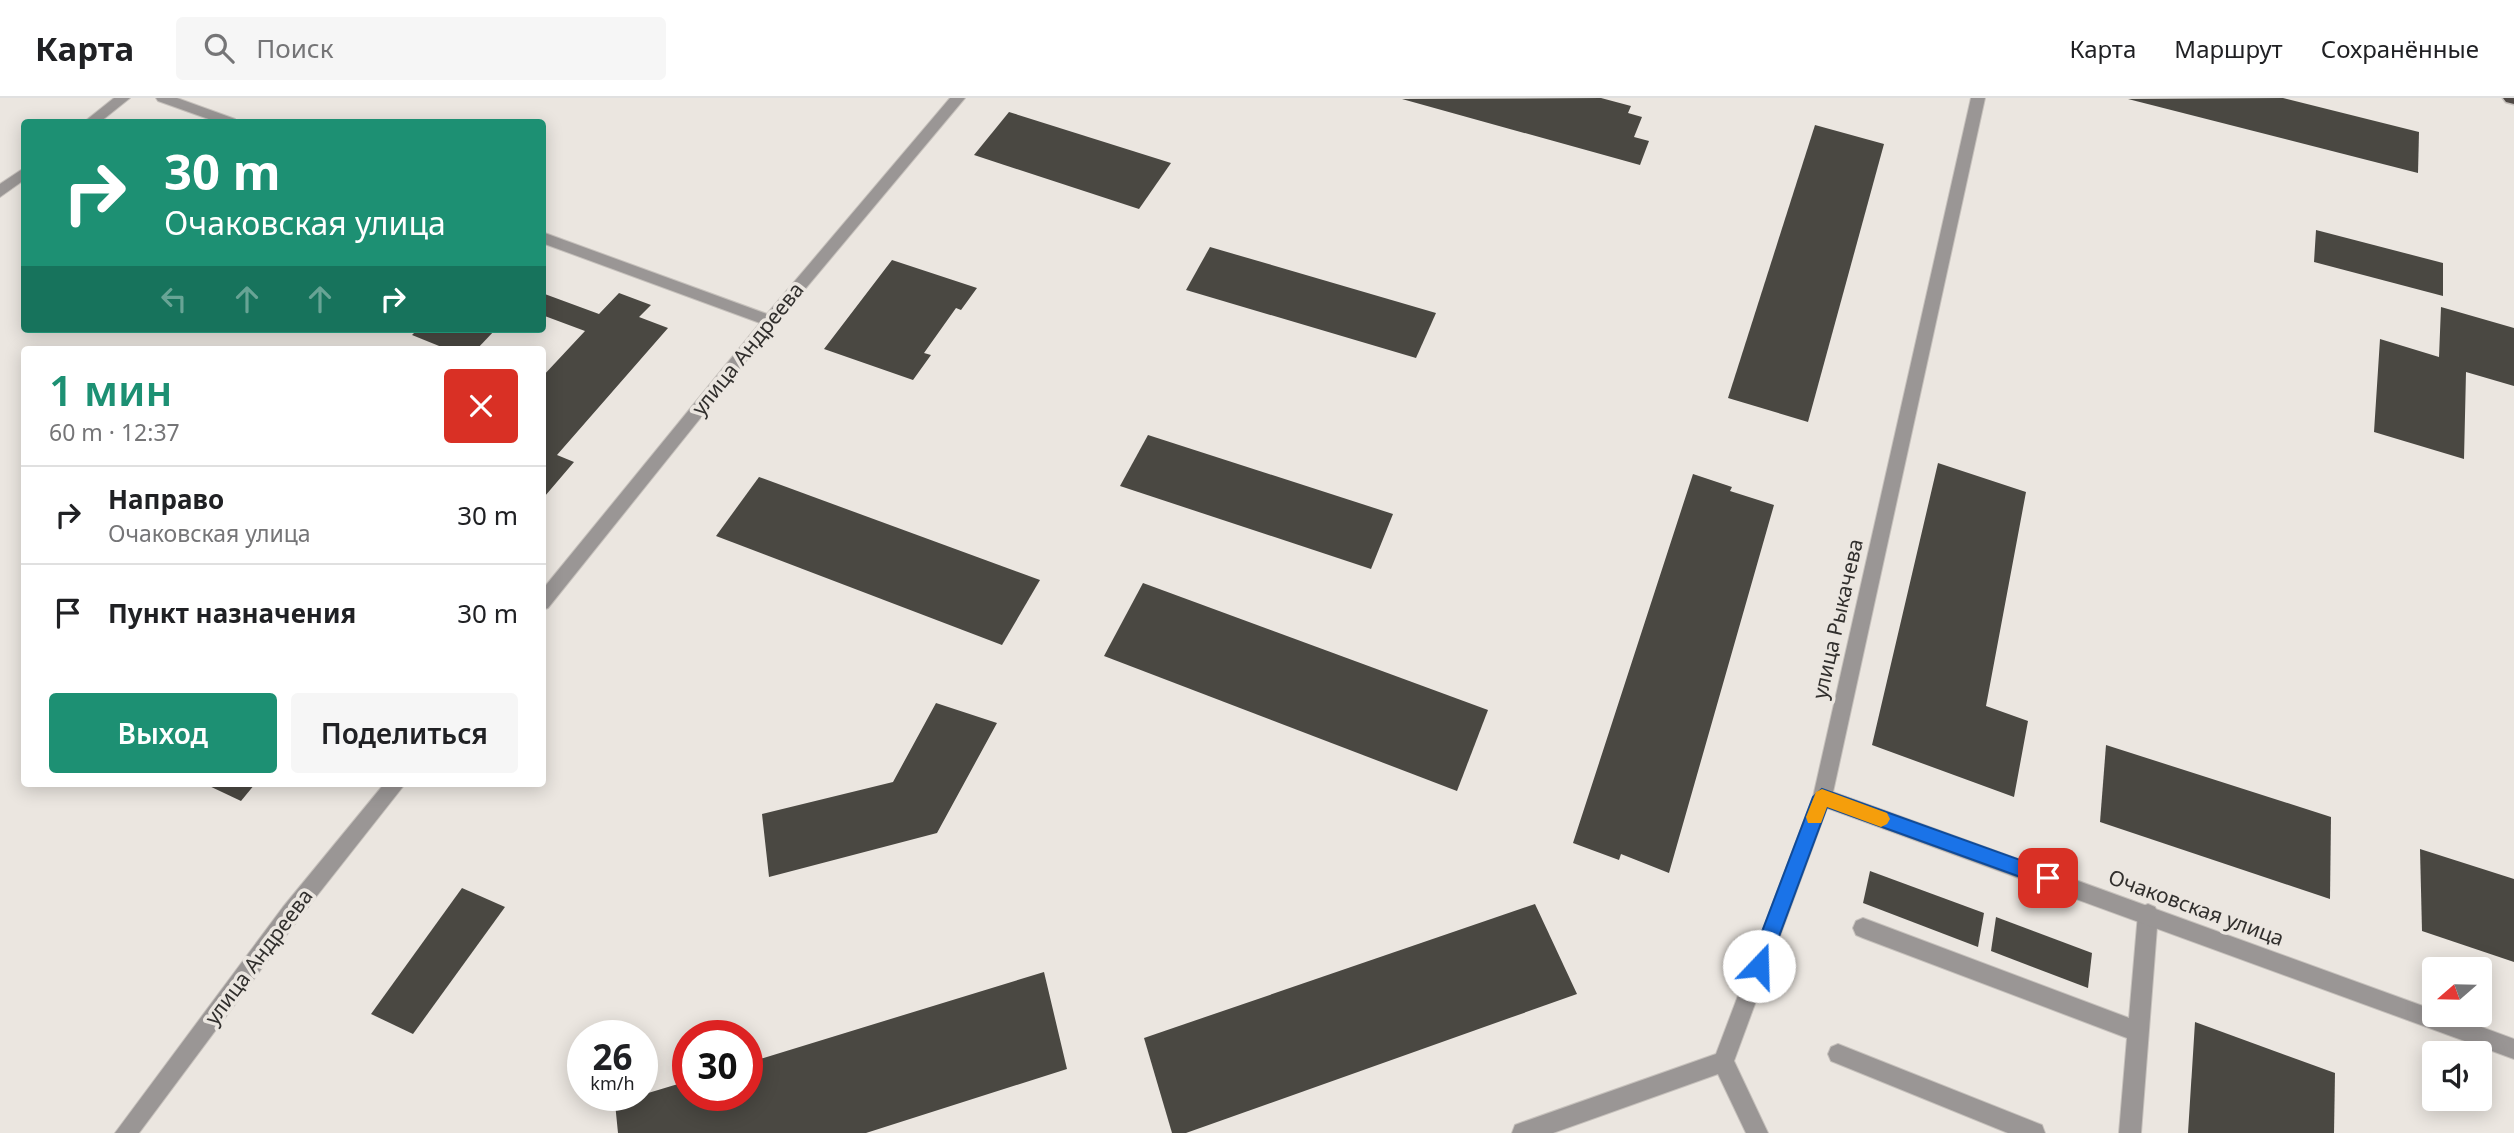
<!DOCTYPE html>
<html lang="ru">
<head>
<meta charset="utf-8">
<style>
	:root { --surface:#fff; --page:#f6f6f6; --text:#202124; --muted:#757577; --line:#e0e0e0; --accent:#1d9073 }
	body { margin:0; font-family:"Noto Sans",sans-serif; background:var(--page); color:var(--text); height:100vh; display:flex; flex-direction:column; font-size:26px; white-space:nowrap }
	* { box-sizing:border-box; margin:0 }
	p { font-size:23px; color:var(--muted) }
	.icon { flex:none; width:38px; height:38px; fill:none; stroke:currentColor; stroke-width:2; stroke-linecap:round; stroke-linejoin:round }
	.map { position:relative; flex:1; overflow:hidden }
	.drawer { position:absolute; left:21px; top:248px; width:525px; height:441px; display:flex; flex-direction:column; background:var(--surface); border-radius:7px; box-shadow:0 4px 18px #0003 }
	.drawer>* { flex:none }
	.top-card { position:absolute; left:21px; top:21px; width:525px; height:214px; border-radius:7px; box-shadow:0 4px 18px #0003; background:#1d9073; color:#fff; overflow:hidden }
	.needle { width:46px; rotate:250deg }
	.fabs { position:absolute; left:2422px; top:859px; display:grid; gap:14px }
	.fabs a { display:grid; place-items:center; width:70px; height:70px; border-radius:7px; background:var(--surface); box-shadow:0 4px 18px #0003; font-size:35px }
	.speed { position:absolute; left:567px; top:922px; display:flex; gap:14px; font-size:35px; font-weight:700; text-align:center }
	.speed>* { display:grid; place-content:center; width:91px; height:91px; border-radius:50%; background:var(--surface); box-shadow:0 4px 18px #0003; line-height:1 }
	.speed small { font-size:18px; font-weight:400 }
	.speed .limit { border:10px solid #d22; background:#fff; color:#111 }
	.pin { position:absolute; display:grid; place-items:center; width:60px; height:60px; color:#fff; margin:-30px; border-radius:14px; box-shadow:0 4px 10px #0006 }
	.me { position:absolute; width:77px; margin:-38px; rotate:21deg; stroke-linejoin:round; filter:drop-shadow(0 0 5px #0008) }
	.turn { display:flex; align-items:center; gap:24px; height:147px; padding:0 28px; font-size:32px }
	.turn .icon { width:91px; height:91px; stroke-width:2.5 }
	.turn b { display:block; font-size:49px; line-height:60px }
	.lanes { display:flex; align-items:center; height:66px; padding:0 28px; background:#0003; justify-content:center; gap:35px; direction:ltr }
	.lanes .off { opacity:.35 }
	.round { display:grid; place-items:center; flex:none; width:74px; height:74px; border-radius:7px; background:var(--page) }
	.head { display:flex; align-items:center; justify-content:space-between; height:119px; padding:0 28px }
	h1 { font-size:42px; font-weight:600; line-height:52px; color:var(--accent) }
	.button { display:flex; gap:14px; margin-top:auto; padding:14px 28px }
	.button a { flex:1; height:80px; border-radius:7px; background:var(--accent); color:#fff; font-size:28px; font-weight:600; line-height:80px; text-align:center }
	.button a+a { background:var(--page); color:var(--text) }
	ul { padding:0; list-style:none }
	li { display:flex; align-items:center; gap:21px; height:98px; padding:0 28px; border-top:2px solid var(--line) }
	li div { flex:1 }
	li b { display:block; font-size:26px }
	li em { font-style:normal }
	header { display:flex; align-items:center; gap:42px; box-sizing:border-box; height:98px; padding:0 35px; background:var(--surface); border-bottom:2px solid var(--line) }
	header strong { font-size:33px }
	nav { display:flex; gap:38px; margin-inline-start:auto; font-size:24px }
	.search { width:490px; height:63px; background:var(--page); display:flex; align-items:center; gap:18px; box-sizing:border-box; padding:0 24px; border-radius:7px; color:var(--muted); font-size:26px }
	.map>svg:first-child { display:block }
</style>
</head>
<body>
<header>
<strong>Карта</strong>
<div class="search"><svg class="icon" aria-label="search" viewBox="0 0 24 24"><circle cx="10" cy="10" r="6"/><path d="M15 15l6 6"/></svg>Поиск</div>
<nav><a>Карта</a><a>Маршрут</a><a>Сохранённые</a></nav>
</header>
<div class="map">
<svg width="2514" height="1035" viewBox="0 0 2514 1035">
	<rect width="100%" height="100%" fill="#ebe6e0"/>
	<!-- building -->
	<g fill="#4a4842">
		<polygon points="1601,0 1631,8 1628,15 1642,19 1634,39 1649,43 1640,67 1402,1"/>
		<polygon points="2283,0 2419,34 2418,75 2128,1"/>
		<polygon points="1009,14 1171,65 1139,111 974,57"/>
		<polygon points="1815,27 1884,46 1808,324 1728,300"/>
		<polygon points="2316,132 2443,165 2443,198 2314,164"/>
		<polygon points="1210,149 1436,215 1416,260 1186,192"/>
		<polygon points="892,162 977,190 961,212 956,210 924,255 931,257 913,282 824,251"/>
		<polygon points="542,195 599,216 619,195 651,207 639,219 668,230 557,357 574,364 545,398 542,397 542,279 585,233 542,217"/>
		<polygon points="2441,209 2514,230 2514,288 2466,274 2464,361 2374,334 2380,241 2439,259"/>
		<polygon points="418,231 496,231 476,252 449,252 412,237"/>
		<polygon points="1148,337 1393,416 1371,471 1120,388"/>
		<polygon points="1938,365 2026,394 1986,608 2028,623 2014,699 1872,647"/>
		<polygon points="1693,376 1732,389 1730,393 1774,407 1669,775 1621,756 1619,762 1573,745"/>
		<polygon points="759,379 1040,482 1002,547 716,438"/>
		<polygon points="1143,485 1488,612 1457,693 1104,558"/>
		<polygon points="936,605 997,625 937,735 769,779 762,716 893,684"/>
		<polygon points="2106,647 2331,719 2330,801 2100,724"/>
		<polygon points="205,686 255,686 241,703"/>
		<polygon points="2420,751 2514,781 2514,864 2422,833"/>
		<polygon points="1870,773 1984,815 1978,849 1863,805"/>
		<polygon points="462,790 505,809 413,936 371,916"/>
		<polygon points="1535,806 1577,896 1186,1035 1172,1035 1144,940"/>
		<polygon points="1996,819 2092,855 2088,890 1991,853"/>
		<polygon points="1044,874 1067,971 866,1035 618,1035 615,1005 688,983 688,998 747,998 747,965"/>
		<polygon points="2195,924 2335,975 2334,1035 2188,1035"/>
	</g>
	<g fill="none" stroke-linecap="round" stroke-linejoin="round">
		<!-- service casing -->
		<g stroke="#c6c1bc" stroke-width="2">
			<g id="service">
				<polygon points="2148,806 2155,809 2158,816 2141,1035 2119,1035 2127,940 1863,840 1856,837 1853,830 1856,823 1863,820 2129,920 2138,816 2141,809"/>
				<polygon points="1838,946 2042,1027 2045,1035 2008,1035 1831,963 1828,956 1831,949"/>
			</g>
		</g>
		<!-- minor casing -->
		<g stroke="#c6c1bc" stroke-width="2">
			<g id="minor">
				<polygon points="114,0 130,0 100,24 84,24"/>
				<polygon points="156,0 177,0 235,21 237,24 217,24 158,3"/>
				<polygon points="950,0 965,0 775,227 548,510 542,512 542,492 760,225 542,145 542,134 767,216"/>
				<polygon points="1971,0 1985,0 1833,694 2434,912 2434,917 2449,917 2514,941 2514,961 1827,710 1734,963 1768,1035 1746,1035 1718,976 1553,1035 1512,1035 1515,1027 1523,1024 1716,956 1813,699"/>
				<polygon points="24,70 24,82 0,99 0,86"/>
				<polygon points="384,686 405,686 297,823 139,1035 115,1035 283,809"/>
			</g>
		</g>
		<!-- trunk casing -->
		<g stroke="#c6c1bc" stroke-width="3">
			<polygon id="trunk" points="2503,0 2514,0 2514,6 2506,4"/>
		</g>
		<!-- service -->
		<use href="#service" fill="#9a9695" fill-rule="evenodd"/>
		<!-- minor -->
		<use href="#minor" fill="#9a9695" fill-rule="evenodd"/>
		<!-- trunk -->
		<use href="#trunk" fill="#504a46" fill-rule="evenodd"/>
	</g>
	<!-- route -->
	<polygon fill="#1a73e8" stroke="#114b97" stroke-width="2" points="1822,691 2048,772 2054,774 2057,780 2054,786 2048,789 1827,709 1768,868 1765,874 1759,877 1752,874 1749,868 1813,699"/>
	<!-- slow -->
	<polygon fill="#f59e0b" points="1822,691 1887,715 1890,721 1887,726 1881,729 1827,709 1821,725 1808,725 1806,719 1816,694"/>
	<g text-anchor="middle" stroke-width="7" stroke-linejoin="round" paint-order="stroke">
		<!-- street labels -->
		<g font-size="21" fill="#312f2d" stroke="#ebe6e0">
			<text transform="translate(748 251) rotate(-51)" y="7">улица Андреева</text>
			<text transform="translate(1838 521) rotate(-77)" y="7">улица Рыкачева</text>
			<text transform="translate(2196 810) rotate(20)" y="7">Очаковская улица</text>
			<text transform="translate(259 859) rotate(-53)" y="7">улица Андреева</text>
		</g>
	</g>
</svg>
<div class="fabs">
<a><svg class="needle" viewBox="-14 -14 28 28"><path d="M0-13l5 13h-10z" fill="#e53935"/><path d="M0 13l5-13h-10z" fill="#757577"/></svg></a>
<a><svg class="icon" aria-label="sound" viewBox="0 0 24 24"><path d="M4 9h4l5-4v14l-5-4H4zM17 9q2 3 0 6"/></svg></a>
</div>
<div class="speed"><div>26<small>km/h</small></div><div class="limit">30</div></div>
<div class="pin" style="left:2048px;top:780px;background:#d93025"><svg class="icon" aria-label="arrive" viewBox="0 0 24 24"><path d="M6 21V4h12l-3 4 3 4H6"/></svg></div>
<svg class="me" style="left:1759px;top:868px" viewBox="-20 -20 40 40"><circle r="19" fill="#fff"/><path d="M0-13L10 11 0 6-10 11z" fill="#1a73e8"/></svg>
<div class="top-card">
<div class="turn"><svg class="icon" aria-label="right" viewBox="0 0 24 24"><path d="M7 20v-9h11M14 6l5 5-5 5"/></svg><div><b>30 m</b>Очаковская улица</div></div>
<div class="lanes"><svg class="icon off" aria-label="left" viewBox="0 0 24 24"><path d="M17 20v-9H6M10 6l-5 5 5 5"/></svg><svg class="icon off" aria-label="ahead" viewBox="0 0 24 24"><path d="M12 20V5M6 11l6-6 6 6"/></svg><svg class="icon off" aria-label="ahead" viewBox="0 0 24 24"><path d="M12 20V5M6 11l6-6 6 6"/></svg><svg class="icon" aria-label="right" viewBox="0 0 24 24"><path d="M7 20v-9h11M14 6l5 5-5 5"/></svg></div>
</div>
<section class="drawer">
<div class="head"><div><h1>1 мин</h1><p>60 m · 12:37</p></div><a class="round" style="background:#d93025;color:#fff"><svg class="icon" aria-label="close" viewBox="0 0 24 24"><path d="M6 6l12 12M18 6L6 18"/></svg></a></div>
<ul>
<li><svg class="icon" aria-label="right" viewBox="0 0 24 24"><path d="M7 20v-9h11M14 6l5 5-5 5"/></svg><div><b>Направо</b><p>Очаковская улица</p></div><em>30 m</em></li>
<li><svg class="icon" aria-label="arrive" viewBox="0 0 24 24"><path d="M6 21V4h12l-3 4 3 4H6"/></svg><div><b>Пункт назначения</b></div><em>30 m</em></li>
</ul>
<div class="button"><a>Выход</a><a>Поделиться</a></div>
</section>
</div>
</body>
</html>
